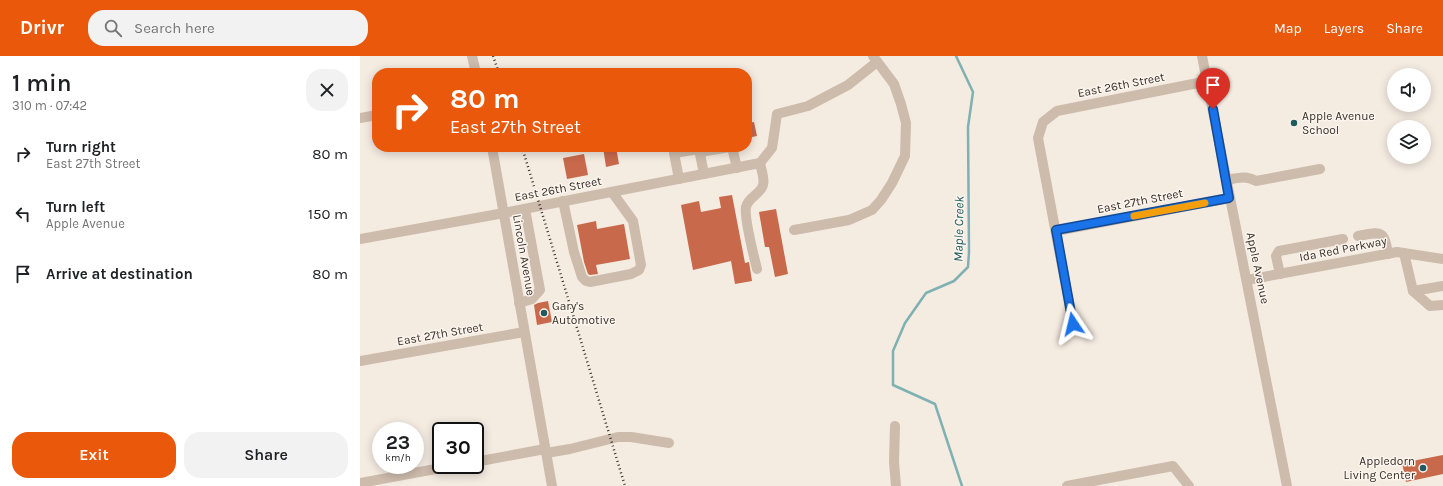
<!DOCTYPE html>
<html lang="en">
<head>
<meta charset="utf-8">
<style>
	:root { --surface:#fff; --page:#f2f2f2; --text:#202124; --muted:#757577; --accent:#ea580c }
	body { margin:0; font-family:Karla,sans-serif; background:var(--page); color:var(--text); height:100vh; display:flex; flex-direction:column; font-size:15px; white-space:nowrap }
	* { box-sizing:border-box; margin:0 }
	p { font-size:13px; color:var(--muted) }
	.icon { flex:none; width:22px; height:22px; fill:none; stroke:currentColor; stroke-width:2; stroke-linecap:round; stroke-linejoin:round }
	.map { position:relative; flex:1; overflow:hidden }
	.panel { display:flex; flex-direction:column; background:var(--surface); width:360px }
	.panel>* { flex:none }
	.banner { position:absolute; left:12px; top:12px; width:380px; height:84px; border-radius:16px; box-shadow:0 2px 10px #0003; background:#ea580c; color:#fff; overflow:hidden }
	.controls { position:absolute; left:1027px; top:12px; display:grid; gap:8px }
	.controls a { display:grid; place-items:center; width:44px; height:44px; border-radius:50%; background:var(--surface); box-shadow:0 2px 10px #0003; font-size:20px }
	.speed { position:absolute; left:12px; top:366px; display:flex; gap:8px; font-size:20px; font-weight:700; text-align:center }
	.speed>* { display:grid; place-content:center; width:52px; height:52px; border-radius:50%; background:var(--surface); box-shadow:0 2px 10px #0003; line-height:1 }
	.speed small { font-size:10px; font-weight:400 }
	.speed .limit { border:2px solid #111; border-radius:6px; background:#fff; color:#111 }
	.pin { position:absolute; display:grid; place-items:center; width:34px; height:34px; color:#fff; margin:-41px -17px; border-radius:50% 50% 50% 0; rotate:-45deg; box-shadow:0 0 4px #0007 }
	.pin .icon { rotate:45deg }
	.me { position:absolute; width:44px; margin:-22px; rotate:350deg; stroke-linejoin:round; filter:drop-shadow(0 0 3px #0008) }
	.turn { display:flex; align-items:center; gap:14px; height:84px; padding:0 12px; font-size:18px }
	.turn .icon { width:52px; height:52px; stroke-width:2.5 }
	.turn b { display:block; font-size:28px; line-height:34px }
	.round { display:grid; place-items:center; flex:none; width:42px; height:42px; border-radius:16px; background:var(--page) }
	.overview { display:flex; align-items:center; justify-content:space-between; height:68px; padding:0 12px }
	h1 { font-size:24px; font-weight:600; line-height:30px }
	.button { display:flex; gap:8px; margin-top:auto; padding:8px 12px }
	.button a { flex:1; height:46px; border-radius:16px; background:var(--accent); color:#fff; font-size:16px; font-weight:600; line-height:46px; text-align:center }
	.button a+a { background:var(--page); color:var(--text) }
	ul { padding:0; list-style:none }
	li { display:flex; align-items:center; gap:12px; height:60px; padding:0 12px }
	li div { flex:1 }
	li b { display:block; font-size:15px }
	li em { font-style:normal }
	header { display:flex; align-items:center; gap:24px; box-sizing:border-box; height:56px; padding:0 20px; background:var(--accent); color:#fff }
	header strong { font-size:19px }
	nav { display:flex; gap:22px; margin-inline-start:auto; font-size:14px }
	.search { width:280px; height:36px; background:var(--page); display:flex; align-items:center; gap:10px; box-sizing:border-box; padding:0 14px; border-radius:16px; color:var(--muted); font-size:15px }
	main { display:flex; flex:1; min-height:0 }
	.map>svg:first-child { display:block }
</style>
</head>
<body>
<header>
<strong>Drivr</strong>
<div class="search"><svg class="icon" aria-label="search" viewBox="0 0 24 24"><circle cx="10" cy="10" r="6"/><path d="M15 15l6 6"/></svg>Search here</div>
<nav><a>Map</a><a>Layers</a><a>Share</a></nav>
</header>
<main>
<section class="panel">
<div class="overview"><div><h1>1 min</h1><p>310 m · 07:42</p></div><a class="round"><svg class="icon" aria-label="close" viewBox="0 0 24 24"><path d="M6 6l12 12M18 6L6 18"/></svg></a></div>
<ul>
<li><svg class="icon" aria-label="right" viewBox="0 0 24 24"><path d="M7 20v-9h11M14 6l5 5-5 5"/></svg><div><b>Turn right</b><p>East 27th Street</p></div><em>80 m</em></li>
<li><svg class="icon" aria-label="left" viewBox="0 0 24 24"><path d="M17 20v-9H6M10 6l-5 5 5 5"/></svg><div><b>Turn left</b><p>Apple Avenue</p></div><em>150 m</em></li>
<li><svg class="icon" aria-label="arrive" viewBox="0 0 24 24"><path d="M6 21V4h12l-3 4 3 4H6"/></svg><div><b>Arrive at destination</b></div><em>80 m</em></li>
</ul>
<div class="button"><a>Exit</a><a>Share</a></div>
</section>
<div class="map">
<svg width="1083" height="430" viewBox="0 0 1083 430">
	<rect width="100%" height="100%" fill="#f4ebe1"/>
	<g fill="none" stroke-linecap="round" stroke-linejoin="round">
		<!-- stream -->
		<polyline stroke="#7fb0b2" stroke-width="2.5" points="596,0 613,36 608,71 609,196 608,211 594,225 566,237 545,267 533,295 533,329 575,348 602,430"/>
	</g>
	<!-- building -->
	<g fill="#c8694b">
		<polygon points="394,66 397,80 387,82 387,67"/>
		<polygon points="243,91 256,91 259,108 246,111"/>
		<polygon points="224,98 228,119 207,123 203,102"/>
		<polygon points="372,139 385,207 389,206 392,225 375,228 371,205 333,214 321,149 339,145 341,156 361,152 359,141"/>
		<polygon points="416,153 428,218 415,221 409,191 405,191 399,156"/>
		<polygon points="236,165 237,173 264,168 270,203 236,209 238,218 230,219 228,218 224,206 217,169"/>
		<polygon points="188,245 192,266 177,269 174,249 178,247"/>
		<polygon points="1083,399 1083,418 1046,426 1042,407"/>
	</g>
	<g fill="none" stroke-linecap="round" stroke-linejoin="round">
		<!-- minor -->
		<g stroke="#cdbbac" stroke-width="10">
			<polyline points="112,0 116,17"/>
			<polyline points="842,0 927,430"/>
			<polyline points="0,62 17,59"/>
			<polyline points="132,91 192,430"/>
			<polyline points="372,91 377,112"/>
			<polyline points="340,96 370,91"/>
			<polyline points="400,107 412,92 417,58 448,50 488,29 517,6"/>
			<polyline points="319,123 314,97 339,93 344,118"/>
			<path d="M866 124C878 122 886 119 896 125L960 113"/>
			<polyline points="203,145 214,196 222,221 226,225 230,226 271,218 279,214 281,209 273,165 252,136"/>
			<polyline points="434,174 489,164 512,154 521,144 532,127 545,100 546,67 541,48 534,28 513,0"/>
			<polyline points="696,175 869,142"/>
			<path d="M998 180C1021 176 1024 173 1028 198"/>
			<polyline points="0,183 144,157 400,107"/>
			<polyline points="1044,197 1053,235 1070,250 1083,249"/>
			<path d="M397 213C394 201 384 160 386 151 388 141 401 138 403 129 405 123 401 113 400 107"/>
			<polyline points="920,218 916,200 919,195 983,183"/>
			<polyline points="887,224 1037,196 1083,203"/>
			<polyline points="1053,235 1083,230"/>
			<polyline points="159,247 172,243 180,234 165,153"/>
			<polyline points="713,268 678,82 683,66 697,55 848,25"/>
			<polyline points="0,305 164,276"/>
			<polyline points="535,370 534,406 536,430"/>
			<polyline points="186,397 210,393 258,381 271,381 309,387"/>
			<polyline points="115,406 185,393"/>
			<polyline points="0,427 97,409"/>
			<polyline points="707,430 813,410 829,430"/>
		</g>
		<!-- rail -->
		<g stroke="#3b302b" stroke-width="2.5" stroke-dasharray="1 3" stroke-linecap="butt">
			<polyline points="133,0 139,17"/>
			<polyline points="162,91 265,430"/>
		</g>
	</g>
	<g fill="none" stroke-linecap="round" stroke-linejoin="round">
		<!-- route casing -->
		<g stroke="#114b97" stroke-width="10">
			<polyline id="route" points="713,268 696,174 869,142 853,53"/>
		</g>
		<!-- route -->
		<use href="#route" stroke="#1a73e8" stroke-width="7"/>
		<!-- slow -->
		<polyline stroke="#f59e0b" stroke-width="7" points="774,160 845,147"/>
	</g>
	<!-- markers -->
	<g fill="#1f5a5e" stroke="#fbf5ee" stroke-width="1.5">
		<circle cx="934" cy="67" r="4"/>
		<circle cx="184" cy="257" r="4"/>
		<circle cx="1063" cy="412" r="4"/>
	</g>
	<g text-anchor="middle" stroke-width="3" stroke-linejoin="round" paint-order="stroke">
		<!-- street labels -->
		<g font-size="12" fill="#3b302b" stroke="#fbf5ee">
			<text transform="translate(761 29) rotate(-11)" y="4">East 26th Street</text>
			<text transform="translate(198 133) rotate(-11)" y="4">East 26th Street</text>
			<text transform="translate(780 145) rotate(-11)" y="4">East 27th Street</text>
			<text transform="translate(983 193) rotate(-11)" y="4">Ida Red Parkway</text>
			<text transform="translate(164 199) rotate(80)" y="4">Lincoln Avenue</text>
			<text transform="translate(898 212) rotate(78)" y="4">Apple Avenue</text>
			<text transform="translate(80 278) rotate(-10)" y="4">East 27th Street</text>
		</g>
		<!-- poi labels -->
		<g font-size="12" fill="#3b302b" stroke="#fbf5ee" text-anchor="start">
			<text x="942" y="64">Apple Avenue<tspan x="942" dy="14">School</tspan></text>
			<text x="192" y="254">Gary's<tspan x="192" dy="14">Automotive</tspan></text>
			<text x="1055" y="409" text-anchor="end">Appledorn<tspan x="1055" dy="14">Living Center</tspan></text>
		</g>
		<!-- water labels -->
		<g font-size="13" font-style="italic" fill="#1f5a5e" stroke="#fbf5ee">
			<text transform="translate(598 173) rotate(-89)" y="5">Maple Creek</text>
		</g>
	</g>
</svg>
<div class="controls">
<a><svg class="icon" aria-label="sound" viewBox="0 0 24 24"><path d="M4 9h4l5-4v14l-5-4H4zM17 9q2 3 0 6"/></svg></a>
<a><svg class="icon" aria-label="layers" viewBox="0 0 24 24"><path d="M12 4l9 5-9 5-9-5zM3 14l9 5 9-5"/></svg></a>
</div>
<div class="speed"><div>23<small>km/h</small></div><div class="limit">30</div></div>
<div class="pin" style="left:853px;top:53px;background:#d93025"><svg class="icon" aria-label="arrive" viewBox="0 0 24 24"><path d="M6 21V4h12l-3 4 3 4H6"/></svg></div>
<svg class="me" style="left:713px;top:268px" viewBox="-20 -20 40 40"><path d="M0-17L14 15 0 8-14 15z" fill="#1a73e8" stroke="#fff" stroke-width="4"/></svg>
<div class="banner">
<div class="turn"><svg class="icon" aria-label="right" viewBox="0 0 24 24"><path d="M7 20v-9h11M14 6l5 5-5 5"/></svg><div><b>80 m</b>East 27th Street</div></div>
</div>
</div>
</main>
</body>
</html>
